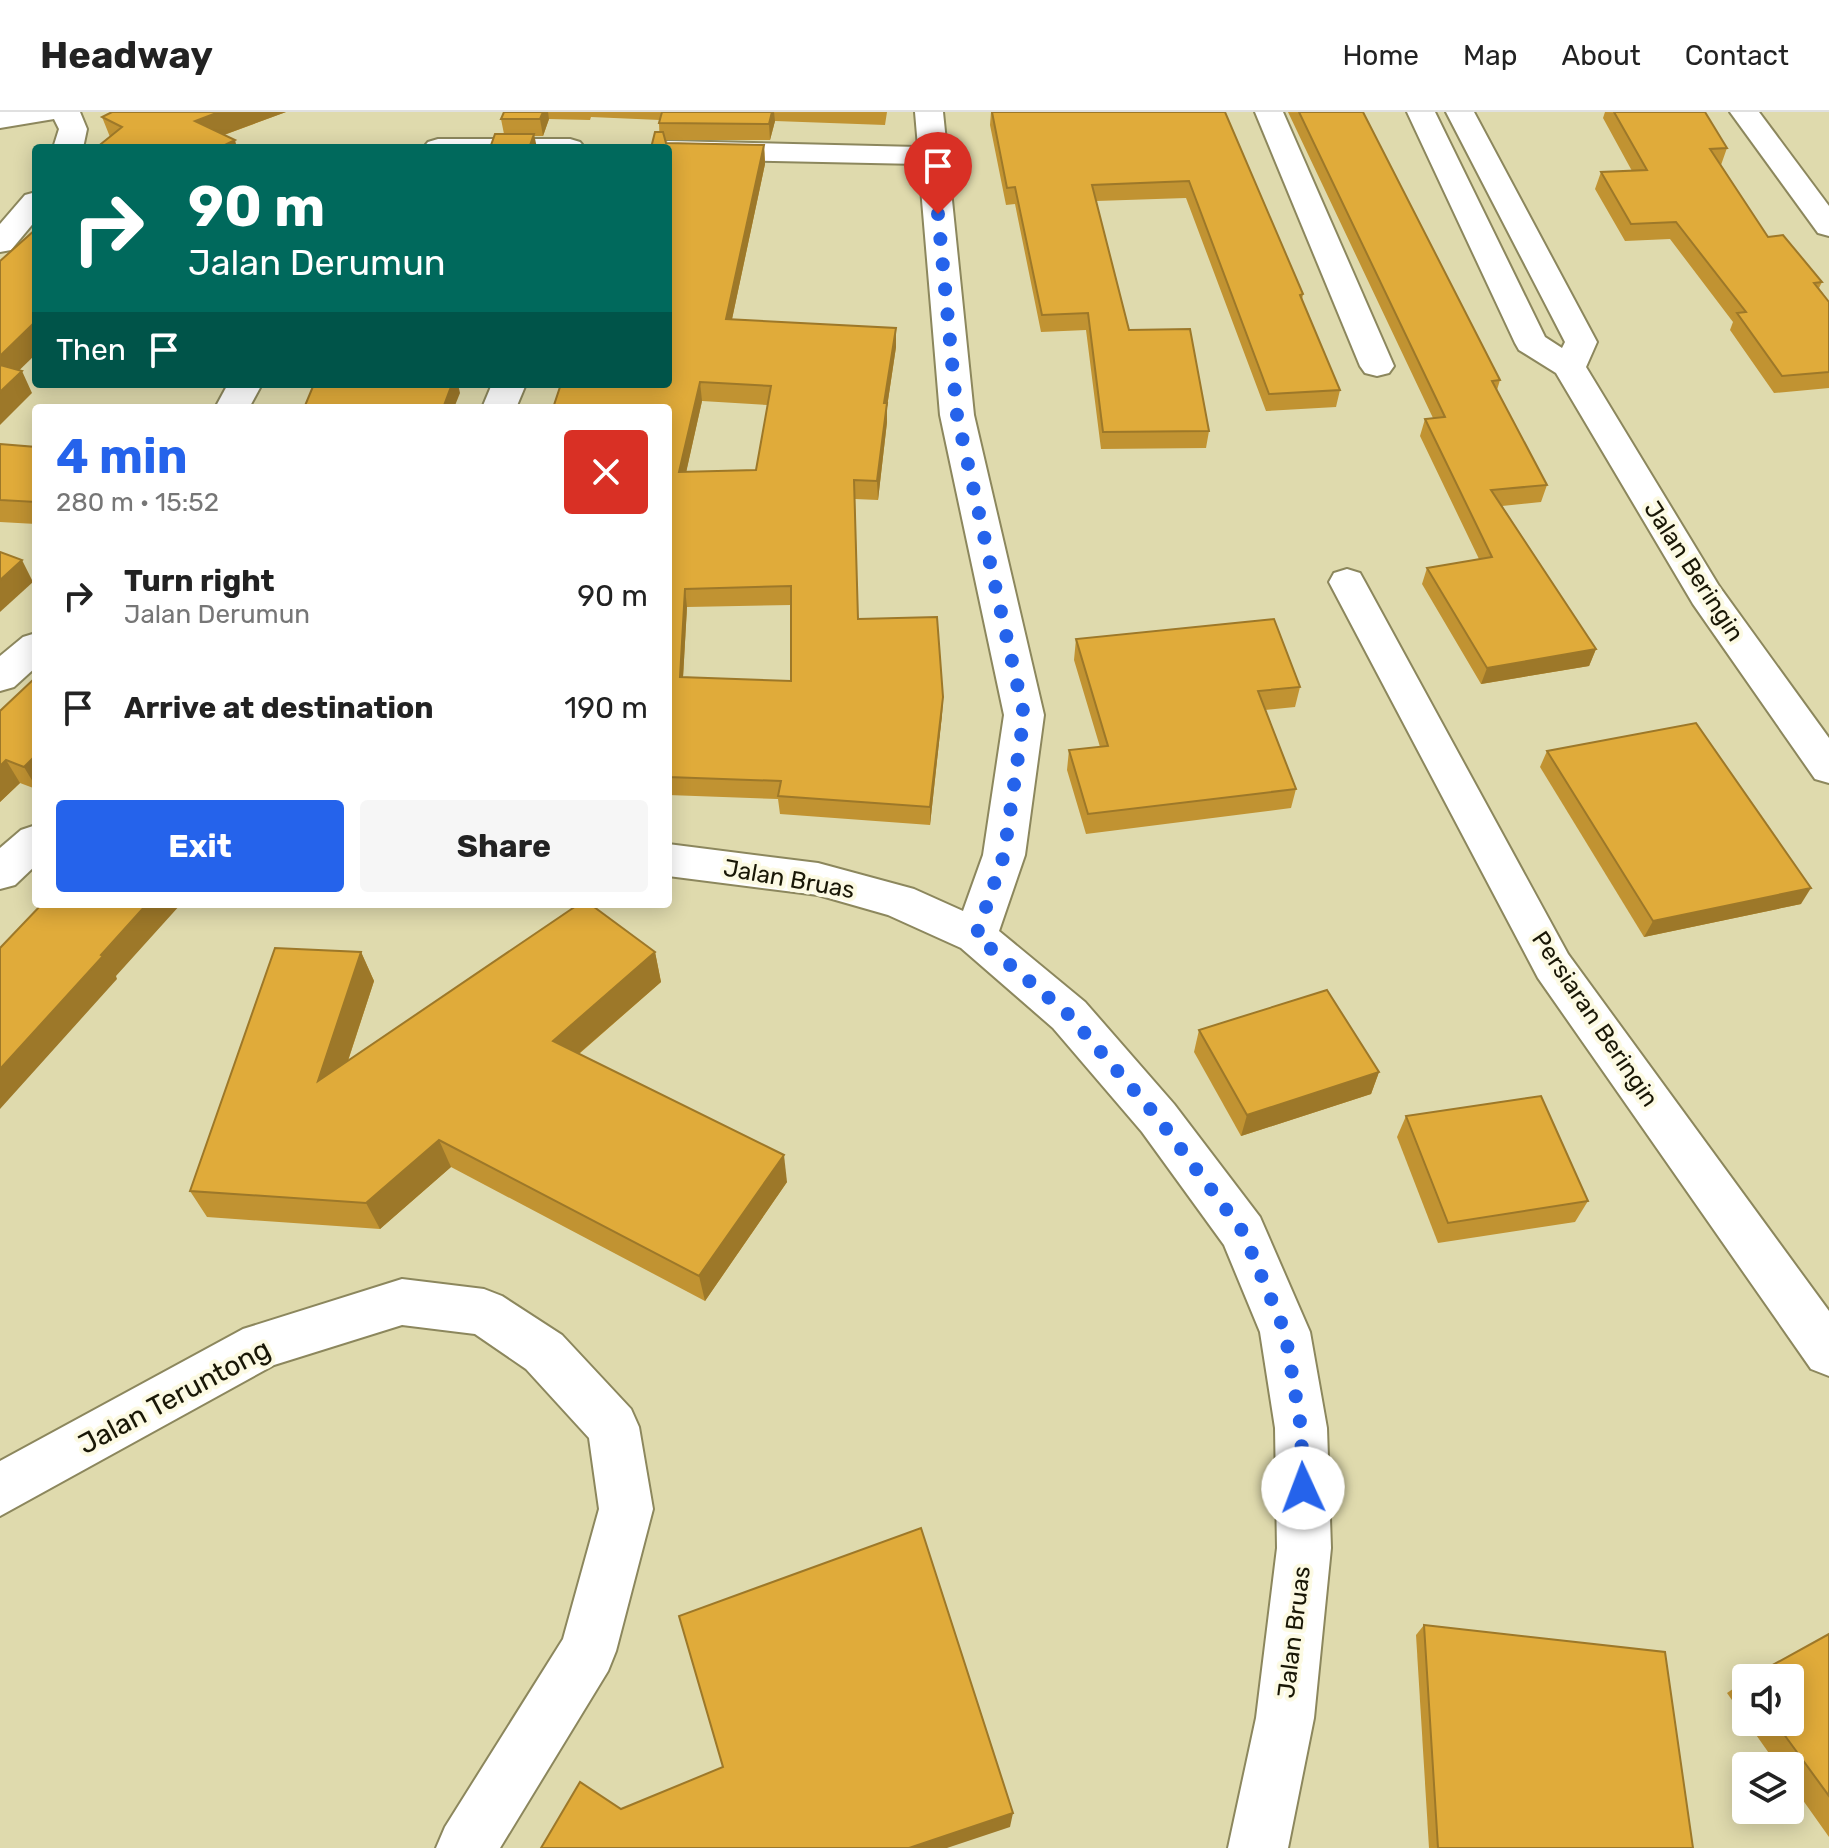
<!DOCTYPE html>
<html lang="en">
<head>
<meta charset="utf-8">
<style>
	:root { --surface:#fff; --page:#f6f6f6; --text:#222; --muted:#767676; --line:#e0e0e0; --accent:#2563eb }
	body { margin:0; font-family:Rubik,sans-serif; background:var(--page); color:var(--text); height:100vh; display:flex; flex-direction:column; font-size:30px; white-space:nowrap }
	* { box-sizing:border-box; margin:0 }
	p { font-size:26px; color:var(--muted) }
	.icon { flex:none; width:44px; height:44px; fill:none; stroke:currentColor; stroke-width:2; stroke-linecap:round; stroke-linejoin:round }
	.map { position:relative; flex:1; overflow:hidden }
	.sheet { position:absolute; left:32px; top:292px; width:640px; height:504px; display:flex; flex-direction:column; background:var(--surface); border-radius:8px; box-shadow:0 4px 20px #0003 }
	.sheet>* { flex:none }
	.banner { position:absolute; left:32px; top:32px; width:640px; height:244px; border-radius:8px; box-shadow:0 4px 20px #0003; background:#00695c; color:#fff; overflow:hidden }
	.fabs { position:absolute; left:1732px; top:1552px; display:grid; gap:16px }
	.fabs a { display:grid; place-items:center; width:72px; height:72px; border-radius:8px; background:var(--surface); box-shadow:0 4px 20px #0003; font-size:40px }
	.pin { position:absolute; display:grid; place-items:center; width:68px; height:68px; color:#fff; margin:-82px -34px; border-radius:50% 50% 50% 0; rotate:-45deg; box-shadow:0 0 8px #0007 }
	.pin .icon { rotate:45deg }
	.me { position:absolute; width:88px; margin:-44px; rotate:358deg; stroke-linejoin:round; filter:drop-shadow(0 0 6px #0008) }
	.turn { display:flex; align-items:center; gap:28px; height:168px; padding:0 24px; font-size:36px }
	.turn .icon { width:104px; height:104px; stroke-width:2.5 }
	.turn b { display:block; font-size:56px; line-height:68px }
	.then { display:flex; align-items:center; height:76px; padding:0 24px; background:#0003; gap:16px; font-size:30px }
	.round { display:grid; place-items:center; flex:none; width:84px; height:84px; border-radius:8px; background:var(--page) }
	.headline { display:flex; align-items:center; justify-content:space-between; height:136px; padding:0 24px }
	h1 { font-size:48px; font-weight:700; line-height:60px; color:var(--accent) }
	.action { display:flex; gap:16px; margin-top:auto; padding:16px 24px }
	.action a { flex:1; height:92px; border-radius:8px; background:var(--accent); color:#fff; font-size:32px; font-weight:700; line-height:92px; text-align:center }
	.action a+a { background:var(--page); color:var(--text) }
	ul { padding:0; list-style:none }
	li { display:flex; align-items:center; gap:24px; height:112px; padding:0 24px }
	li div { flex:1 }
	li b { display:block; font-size:30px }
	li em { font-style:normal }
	header { display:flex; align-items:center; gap:48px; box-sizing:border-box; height:112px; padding:0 40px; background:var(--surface); border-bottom:2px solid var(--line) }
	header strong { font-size:38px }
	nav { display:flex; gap:44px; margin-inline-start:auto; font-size:28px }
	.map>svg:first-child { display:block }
</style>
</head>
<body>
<header>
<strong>Headway</strong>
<nav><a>Home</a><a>Map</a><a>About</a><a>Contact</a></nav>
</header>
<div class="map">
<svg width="1829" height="1736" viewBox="0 0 1829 1736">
	<rect width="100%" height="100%" fill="#dfdaad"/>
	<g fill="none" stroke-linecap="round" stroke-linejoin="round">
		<!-- minor casing -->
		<g stroke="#8c875d" stroke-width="4">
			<g id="minor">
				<polygon points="0,0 80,0 87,17 83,36 53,36 59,17 54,7 0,16"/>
				<polygon points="915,0 943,0 974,303 1044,603 1025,743 999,819 1085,890 1174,992 1260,1105 1310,1220 1327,1316 1331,1436 1314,1606 1288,1736 1228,1736 1256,1606 1277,1436 1275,1316 1260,1220 1224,1133 1142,1020 1053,916 961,836 888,803 818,783 668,764 668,732 818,751 914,777 963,799 983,743 1004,603 940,303 919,52 668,47 668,36 655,36 658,32 668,29 918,35"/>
				<polygon points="1255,0 1283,0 1394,254 1389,261 1377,264 1365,261 1360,254"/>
				<polygon points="1407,0 1435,0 1545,225 1562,236 1565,230 1446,0 1474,0 1597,230 1586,255 1719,474 1829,626 1829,671 1815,667 1693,492 1556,261 1519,238 1515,231"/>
				<polygon points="1730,0 1759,0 1829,94 1829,124 1818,121"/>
				<polygon points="438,27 570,27 580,30 585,36 423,36 428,30"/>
				<polygon points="36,80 36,108 11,138 0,140 0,112 25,83"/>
				<polygon points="228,272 262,272 249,296 215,296"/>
				<polygon points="492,272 526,272 516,296 482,296"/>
				<polygon points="1347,457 1360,461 1365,470 1568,842 1829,1199 1829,1264 1811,1257 1538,866 1329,470 1334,461"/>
				<polygon points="36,521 36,555 14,575 0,579 0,544 23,525"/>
				<polygon points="36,713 36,753 15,773 0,777 0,736 21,718"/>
				<polygon points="402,1167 484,1177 502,1184 562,1223 631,1297 639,1315 653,1397 616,1539 608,1559 500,1736 436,1736 445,1715 563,1527 599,1397 589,1326 526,1257 475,1222 402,1213 274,1253 0,1404 0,1349 243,1217"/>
			</g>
		</g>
		<!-- minor -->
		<use href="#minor" fill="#fff" fill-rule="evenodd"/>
	</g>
	<!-- wall -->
	<g fill="#c19332" fill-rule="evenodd">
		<polygon points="286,0 224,23 110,25 102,5"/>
		<path d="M504 0H887L885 13 775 9 770 28H665L666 31 764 33 765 52 732 207 896 235 887 295V310L878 388 855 387 858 507 943 585 942 603 930 713 780 702 778 687 668 683V272L659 11 660 8 591 5 590 8 549 7 543 24H535L504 22 501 7ZM702 289 768 293 756 358 686 360ZM791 493V569L683 565 687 495Z"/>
		<polygon points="991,0 1225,0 1303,182 1302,188 1340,278 1336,295 1266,299 1186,86 1096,89 1129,218 1209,319 1206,336 1101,337 1086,218 1041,220 1015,92 1006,93 990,13"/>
		<polygon points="1288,0 1363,0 1500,268 1497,278 1547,373 1541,390 1502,394 1596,537 1589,554 1481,572 1422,472 1427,456 1479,447 1420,324 1425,307 1433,306"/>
		<polygon points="1605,0 1705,0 1727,36 1721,53 1768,125 1822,170 1819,176 1829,190 1829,276 1774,281 1730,218 1733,210 1670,127 1625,129 1595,77 1601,60 1632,59 1603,6"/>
		<polygon points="0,332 36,335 36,412 0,410"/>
		<polygon points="1076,527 1300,575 1295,595 1265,598 1296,677 1291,696 1086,722 1067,658 1069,638 1100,635 1074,548"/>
		<polygon points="36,565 36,677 20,671 0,690 0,599"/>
		<polygon points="1547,639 1801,792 1644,825 1540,655"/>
		<polygon points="361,840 374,869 348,949 655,840 661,870 579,942 787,1070 705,1189 451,1055 380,1117 207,1105 190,1079"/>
		<polygon points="1199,918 1379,960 1371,982 1241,1024 1194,940"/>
		<polygon points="1406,1004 1588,1089 1575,1110 1438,1131 1397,1025"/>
		<polygon points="1424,1513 1693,1736 1429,1736 1416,1523"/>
		<polygon points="1829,1522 1829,1725 1790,1670 1790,1654 1778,1654 1747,1610 1790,1610"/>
		<polygon points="1746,1568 1746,1608 1727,1581"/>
	</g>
	<!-- shaded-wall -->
	<g fill="#9d7829">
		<polygon points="219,0 286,0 202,31 195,9"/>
		<polygon points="543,0 548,0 549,7 543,24 540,7"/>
		<polygon points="772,0 774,0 775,9 770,28 769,12"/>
		<polygon points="534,22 537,36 529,36"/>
		<polygon points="235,28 237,36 219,36"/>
		<polygon points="764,33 765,52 728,226 726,207"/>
		<polygon points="36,209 36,242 3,274 0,268 0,244"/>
		<polygon points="896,216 896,235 887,295 887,310 878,388 877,369 884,291"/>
		<polygon points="22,259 32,281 0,313 0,280"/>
		<polygon points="700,270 702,289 682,379 679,360"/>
		<polygon points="452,272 458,272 460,281 454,296 443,296"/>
		<polygon points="22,448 33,470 0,500 0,468"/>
		<polygon points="685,477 687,495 682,583 680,565"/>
		<polygon points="1596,537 1589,554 1481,572 1487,556"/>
		<polygon points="943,585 942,603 930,713 930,695"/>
		<polygon points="36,643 36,675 24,655"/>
		<polygon points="6,648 20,671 0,690 0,654"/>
		<polygon points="1811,776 1801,792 1644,825 1653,809"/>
		<polygon points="147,792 181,792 116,864 117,867 0,997 0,957"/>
		<polygon points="361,840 374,869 332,997 318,969"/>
		<polygon points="655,840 661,870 561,957 553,929"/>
		<polygon points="1379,960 1371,982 1241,1024 1247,1003"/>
		<polygon points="439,1028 451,1055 380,1117 366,1091"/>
		<polygon points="784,1043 787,1070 705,1189 699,1164"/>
		<polygon points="1013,1701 1010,1715 947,1736 909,1736"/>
	</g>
	<!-- building -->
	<g fill="#e0ab3a" stroke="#9d7829" stroke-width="2" fill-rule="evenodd">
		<polygon points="112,0 219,0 195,9 235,28 219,36 96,36 122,15 102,5"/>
		<polygon points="504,0 543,0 540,7 501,7"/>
		<polygon points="662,0 772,0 769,12 659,11"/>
		<polygon points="992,0 1225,0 1303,182 1300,183 1340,278 1269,282 1189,69 1092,73 1129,218 1190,217 1209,319 1103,320 1088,201 1042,203 1015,75 1007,76"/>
		<polygon points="1299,0 1363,0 1500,268 1492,269 1547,373 1491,378 1596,537 1487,556 1427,456 1492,445 1425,307 1445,305"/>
		<polygon points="1614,0 1705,0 1727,36 1710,37 1768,125 1783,123 1822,170 1814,171 1829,190 1829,260 1782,264 1737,201 1746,200 1676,110 1631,112 1601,60 1647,58"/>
		<path d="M655 20H663L666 31 764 33 726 207 896 216 884 291H887L877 369 854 368 858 507 937 505 943 585 930 695 778 684 781 669 668 665V296H553L561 272H668V36H651ZM700 270 771 274 756 358 679 360ZM791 474V569L680 565 685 477Z"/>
		<polygon points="495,22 534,22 529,36 490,36"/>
		<polygon points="36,117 36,209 0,244 0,149"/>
		<polygon points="0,253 22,259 0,280"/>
		<polygon points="314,272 452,272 443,296 304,296"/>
		<polygon points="0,332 36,335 36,390 0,388"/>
		<polygon points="0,440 22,448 0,468"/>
		<polygon points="1274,507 1300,575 1258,579 1296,677 1088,702 1069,638 1108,634 1076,527"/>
		<polygon points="36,565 36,643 24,655 6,648 0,654 0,599"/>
		<polygon points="1696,611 1811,776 1653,809 1547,639"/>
		<polygon points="42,792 147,792 101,843 103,844 0,957 0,836"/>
		<polygon points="579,792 590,792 655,840 553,929 784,1043 699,1164 439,1028 366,1091 190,1079 275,836 361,840 318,969"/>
		<polygon points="1327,878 1379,960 1247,1003 1199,918"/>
		<polygon points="1541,984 1588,1089 1448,1111 1406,1004"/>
		<polygon points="921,1416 1013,1701 909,1736 541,1736 580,1670 621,1697 723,1655 679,1504"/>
		<polygon points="1424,1513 1665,1540 1693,1736 1438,1736"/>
		<polygon points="1829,1522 1829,1684 1775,1610 1790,1610 1790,1566 1749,1566"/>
	</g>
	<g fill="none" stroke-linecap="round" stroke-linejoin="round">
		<!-- route -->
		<polyline stroke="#2563eb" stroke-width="14" stroke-dasharray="0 25.2" points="938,102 957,303 1024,603 1004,743 976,824 1069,903 1158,1006 1243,1120 1285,1220 1301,1316 1303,1376"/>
	</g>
	<g text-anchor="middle" stroke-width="8" stroke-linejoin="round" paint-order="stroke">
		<!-- street labels -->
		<g font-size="24" fill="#191706" stroke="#fcfae3">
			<text transform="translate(1694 459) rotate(57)" y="8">Jalan Beringin</text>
			<text transform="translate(789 767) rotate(10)" y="8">Jalan Bruas</text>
			<text transform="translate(1595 907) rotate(56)" y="8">Persiaran Beringin</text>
			<text transform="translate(1294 1520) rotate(-83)" y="8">Jalan Bruas</text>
		</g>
		<!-- near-street labels -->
		<g font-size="28" fill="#191706" stroke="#fcfae3">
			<text transform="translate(174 1284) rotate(-28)" y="10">Jalan Teruntong</text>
		</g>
	</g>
</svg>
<div class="fabs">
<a><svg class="icon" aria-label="sound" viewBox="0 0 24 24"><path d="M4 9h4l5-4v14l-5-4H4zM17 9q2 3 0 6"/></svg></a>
<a><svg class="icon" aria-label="layers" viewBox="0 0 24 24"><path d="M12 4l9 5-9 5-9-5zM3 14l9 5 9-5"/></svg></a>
</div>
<div class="pin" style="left:938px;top:102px;background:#d93025"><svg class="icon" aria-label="arrive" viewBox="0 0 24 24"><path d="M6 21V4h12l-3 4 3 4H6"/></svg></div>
<svg class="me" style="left:1303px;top:1376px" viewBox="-20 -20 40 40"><circle r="19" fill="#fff"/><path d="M0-13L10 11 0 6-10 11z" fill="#2563eb"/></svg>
<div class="banner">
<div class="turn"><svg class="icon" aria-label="right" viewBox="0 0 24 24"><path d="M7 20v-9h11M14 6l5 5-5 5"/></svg><div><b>90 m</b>Jalan Derumun</div></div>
<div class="then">Then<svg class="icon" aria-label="arrive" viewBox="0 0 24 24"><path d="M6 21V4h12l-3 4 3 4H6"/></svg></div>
</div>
<section class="sheet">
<div class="headline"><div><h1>4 min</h1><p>280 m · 15:52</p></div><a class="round" style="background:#d93025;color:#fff"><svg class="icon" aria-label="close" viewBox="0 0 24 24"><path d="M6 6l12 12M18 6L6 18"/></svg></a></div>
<ul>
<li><svg class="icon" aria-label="right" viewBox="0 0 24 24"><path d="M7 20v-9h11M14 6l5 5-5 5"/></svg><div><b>Turn right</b><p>Jalan Derumun</p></div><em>90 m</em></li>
<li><svg class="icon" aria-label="arrive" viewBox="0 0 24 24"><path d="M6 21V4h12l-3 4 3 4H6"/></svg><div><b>Arrive at destination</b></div><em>190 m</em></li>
</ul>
<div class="action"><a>Exit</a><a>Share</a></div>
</section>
</div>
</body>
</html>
